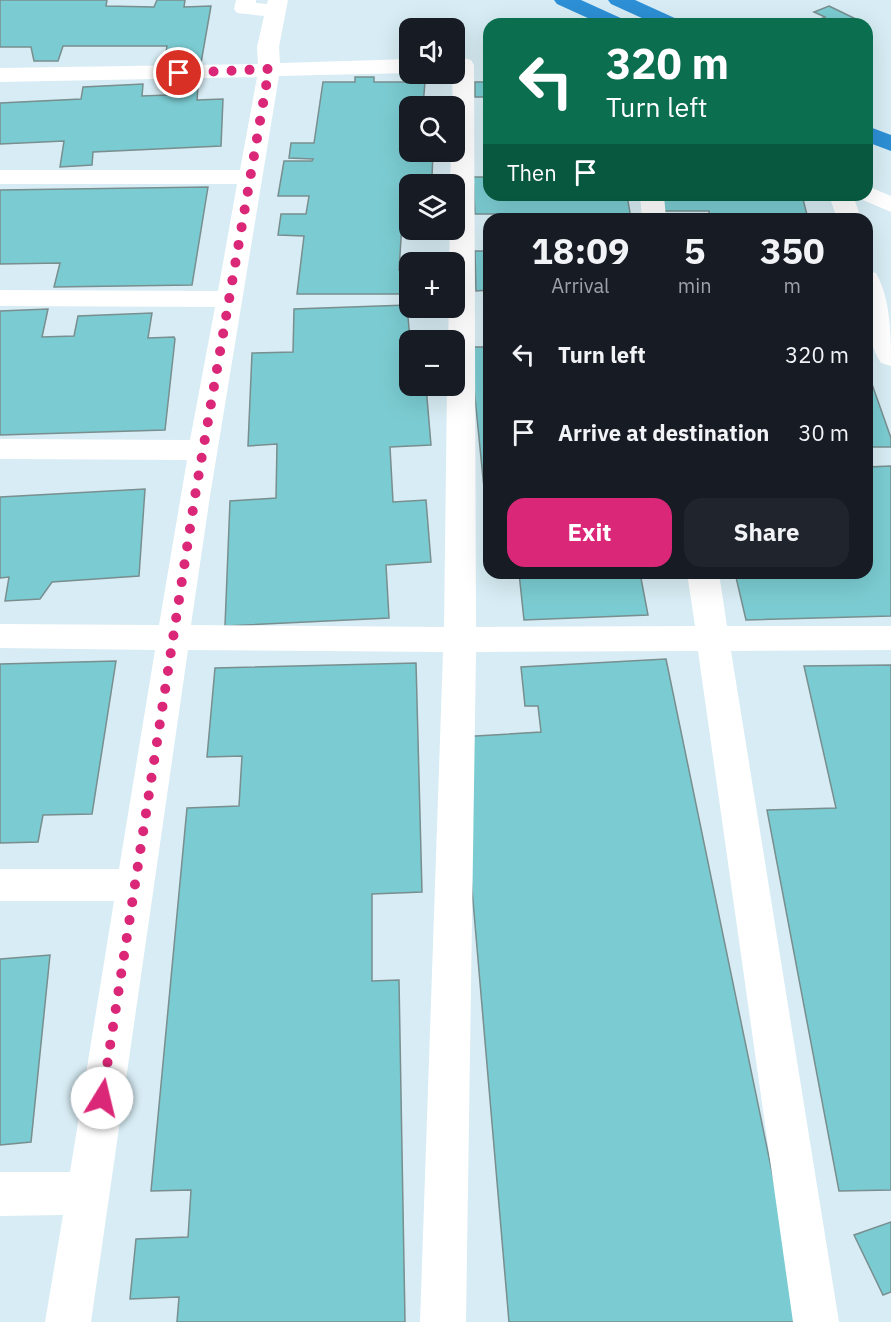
<!DOCTYPE html>
<html lang="en">
<head>
<meta charset="utf-8">
<style>
	:root { --surface:#171b24; --page:#20242c; --text:#f1f3f6; --muted:#9ea1a6; --accent:#db2777 }
	body { margin:0; font-family:"IBM Plex Sans",sans-serif; background:var(--page); color:var(--text); height:100vh; display:flex; flex-direction:column; font-size:22px; white-space:nowrap }
	* { box-sizing:border-box; margin:0 }
	p { font-size:20px; color:var(--muted) }
	.icon { flex:none; width:33px; height:33px; fill:none; stroke:currentColor; stroke-width:2; stroke-linecap:round; stroke-linejoin:round }
	.map { position:relative; flex:1; overflow:hidden }
	.drawer { position:absolute; left:483px; top:213px; width:390px; height:366px; display:flex; flex-direction:column; background:var(--surface); border-radius:18px; box-shadow:0 6px 24px #0002 }
	.drawer>* { flex:none }
	.hud { position:absolute; left:483px; top:18px; width:390px; height:183px; border-radius:18px; box-shadow:0 6px 24px #0002; background:#0b6e4f; color:#fff; overflow:hidden }
	.controls { position:absolute; left:399px; top:18px; display:grid; gap:12px }
	.controls a { display:grid; place-items:center; width:66px; height:66px; border-radius:12px; background:var(--surface); box-shadow:0 6px 24px #0002; font-size:30px }
	.pin { position:absolute; display:grid; place-items:center; width:51px; height:51px; color:#fff; margin:-26px; border:3px solid #fff; border-radius:50%; box-shadow:0 2px 6px #0007 }
	.me { position:absolute; width:66px; margin:-33px; rotate:9deg; stroke-linejoin:round; filter:drop-shadow(0 0 4px #0008) }
	.turn { display:flex; align-items:center; gap:21px; height:126px; padding:0 24px; font-size:27px }
	.turn .icon { width:78px; height:78px; stroke-width:2.5 }
	.turn b { display:block; font-size:42px; line-height:51px }
	.then { display:flex; align-items:center; height:57px; padding:0 24px; background:#0003; gap:12px; font-size:22px }
	.eta { display:flex; justify-content:space-evenly; align-items:center; height:102px; text-align:center }
	.eta b { font-size:36px; font-weight:700; line-height:42px }
	.cta { display:flex; gap:12px; margin-top:auto; padding:12px 24px }
	.cta a { flex:1; height:69px; border-radius:18px; background:var(--accent); color:#fff; font-size:24px; font-weight:700; line-height:69px; text-align:center }
	.cta a+a { background:var(--page); color:var(--text) }
	ul { padding:0; list-style:none }
	li { display:flex; align-items:center; gap:18px; height:78px; padding:0 24px }
	li div { flex:1 }
	li b { display:block; font-size:22px }
	li em { font-style:normal }
	.map>svg:first-child { display:block }
</style>
</head>
<body>
<div class="map">
<svg width="891" height="1322" viewBox="0 0 891 1322">
	<rect width="100%" height="100%" fill="#d7ecf4"/>
	<!-- building -->
	<g fill="#7bccd2" stroke="#788e8f" stroke-width="1.5">
		<polygon points="0,0 107,0 106,6 154,7 157,0 185,0 184,7 211,6 201,63 164,65 167,46 63,46 58,61 34,61 31,47 0,47"/>
		<polygon points="829,6 860,21 853,24 818,24 814,22 825,17 814,12"/>
		<polygon points="355,77 374,77 374,82 425,82 423,106 410,106 410,152 433,152 432,177 405,177 399,270 410,271 410,294 297,294 304,236 278,235 281,214 306,214 309,196 278,196 284,161 312,161 313,159 289,158 291,143 314,143 323,82 355,82"/>
		<rect x="475" y="82" width="14" height="15"/>
		<polygon points="143,84 142,96 167,95 168,87 198,86 197,100 223,99 221,146 93,152 92,165 60,167 64,141 0,144 0,103 81,99 83,87"/>
		<polygon points="473,177 489,177 489,195 627,195 631,219 504,219 504,214 475,214"/>
		<polygon points="208,187 192,285 54,287 60,263 0,264 0,190"/>
		<polygon points="662,195 802,195 808,219 710,219 709,211 664,211"/>
		<polygon points="475,251 489,251 489,290 476,291"/>
		<polygon points="407,305 410,340 410,386 426,386 431,445 390,447 393,502 426,500 431,562 386,565 389,618 225,626 230,501 276,498 277,444 248,446 252,353 293,352 294,309"/>
		<polygon points="48,309 42,337 74,336 78,316 152,313 148,338 174,337 175,339 165,430 0,435 0,311"/>
		<polygon points="470,347 489,347 489,498 485,498"/>
		<polygon points="867,370 891,438 891,447 867,447"/>
		<polygon points="891,466 891,616 746,620 735,573 867,573 867,467"/>
		<polygon points="145,489 139,576 52,582 40,599 5,601 9,577 0,578 0,497"/>
		<polygon points="519,573 640,573 648,615 524,620"/>
		<polygon points="666,659 803,1322 509,1322 459,737 541,732 538,706 525,706 521,667"/>
		<polygon points="116,661 92,814 43,815 38,842 0,843 0,664"/>
		<polygon points="416,663 422,892 372,894 372,981 399,980 405,1322 177,1322 179,1297 130,1299 136,1239 188,1237 191,1190 151,1191 187,808 239,806 242,756 207,757 215,668"/>
		<polygon points="891,665 891,1190 839,1191 767,810 836,808 804,666"/>
		<polygon points="50,955 31,1142 0,1145 0,959"/>
		<polygon points="891,1222 891,1292 883,1295 854,1235"/>
	</g>
	<g fill="none" stroke-linecap="round" stroke-linejoin="round">
		<!-- minor -->
		<g fill="#fff" fill-rule="evenodd">
			<polygon points="236,0 256,0 256,3 267,4 268,0 288,0 279,47 280,63 410,59 410,73 279,76 210,496 191,625 444,627 447,386 454,386 454,340 448,340 449,308 454,308 454,262 449,262 450,230 454,230 454,184 450,184 451,152 454,152 452,74 454,74 455,60 463,58 471,60 474,65 476,627 695,626 687,573 719,573 727,626 891,626 891,650 731,651 839,1322 793,1322 698,651 476,652 466,1322 420,1322 443,652 188,650 91,1322 45,1322 63,1215 0,1216 0,1172 70,1172 114,901 0,901 0,869 119,869 155,650 0,648 0,624 159,625 187,460 0,459 0,439 190,440 215,307 0,306 0,290 218,291 237,184 0,184 0,170 240,170 257,77 0,82 0,68 258,64 257,47 264,16 237,13 234,9"/>
			<polygon points="867,186 891,196 891,212 858,198 856,195 867,195"/>
			<polygon points="640,195 664,195 666,219 642,219"/>
			<polygon points="829,195 853,195 861,219 837,219"/>
			<path d="M867 271 876 273C891 300 891 335 891 366L881 363C864 336 867 302 867 271Z"/>
		</g>
		<!-- highway -->
		<g fill="#2d8fd5" fill-rule="evenodd">
			<polygon points="554,0 581,0 625,20 628,24 601,24 557,4"/>
			<polygon points="608,0 635,0 679,20 682,24 655,24 611,4"/>
			<polygon points="867,126 891,135 891,151 867,142"/>
		</g>
	</g>
	<g fill="none" stroke-linecap="round" stroke-linejoin="round">
		<!-- route -->
		<polyline stroke="#db2777" stroke-width="10" stroke-dasharray="0 18" points="102,1098 195,496 269,69 179,73"/>
	</g>
</svg>
<div class="controls">
<a><svg class="icon" aria-label="sound" viewBox="0 0 24 24"><path d="M4 9h4l5-4v14l-5-4H4zM17 9q2 3 0 6"/></svg></a>
<a><svg class="icon" aria-label="search" viewBox="0 0 24 24"><circle cx="10" cy="10" r="6"/><path d="M15 15l6 6"/></svg></a>
<a><svg class="icon" aria-label="layers" viewBox="0 0 24 24"><path d="M12 4l9 5-9 5-9-5zM3 14l9 5 9-5"/></svg></a>
<a>+</a>
<a>−</a>
</div>
<div class="pin" style="left:179px;top:73px;background:#d93025"><svg class="icon" aria-label="arrive" viewBox="0 0 24 24"><path d="M6 21V4h12l-3 4 3 4H6"/></svg></div>
<svg class="me" style="left:102px;top:1098px" viewBox="-20 -20 40 40"><circle r="19" fill="#fff"/><path d="M0-13L10 11 0 6-10 11z" fill="#db2777"/></svg>
<div class="hud">
<div class="turn"><svg class="icon" aria-label="left" viewBox="0 0 24 24"><path d="M17 20v-9H6M10 6l-5 5 5 5"/></svg><div><b>320 m</b>Turn left</div></div>
<div class="then">Then<svg class="icon" aria-label="arrive" viewBox="0 0 24 24"><path d="M6 21V4h12l-3 4 3 4H6"/></svg></div>
</div>
<section class="drawer">
<div class="eta">
<div><b>18:09</b><p>Arrival</p></div>
<div><b>5</b><p>min</p></div>
<div><b>350</b><p>m</p></div>
</div>
<ul>
<li><svg class="icon" aria-label="left" viewBox="0 0 24 24"><path d="M17 20v-9H6M10 6l-5 5 5 5"/></svg><div><b>Turn left</b></div><em>320 m</em></li>
<li><svg class="icon" aria-label="arrive" viewBox="0 0 24 24"><path d="M6 21V4h12l-3 4 3 4H6"/></svg><div><b>Arrive at destination</b></div><em>30 m</em></li>
</ul>
<div class="cta"><a>Exit</a><a>Share</a></div>
</section>
</div>
</body>
</html>
